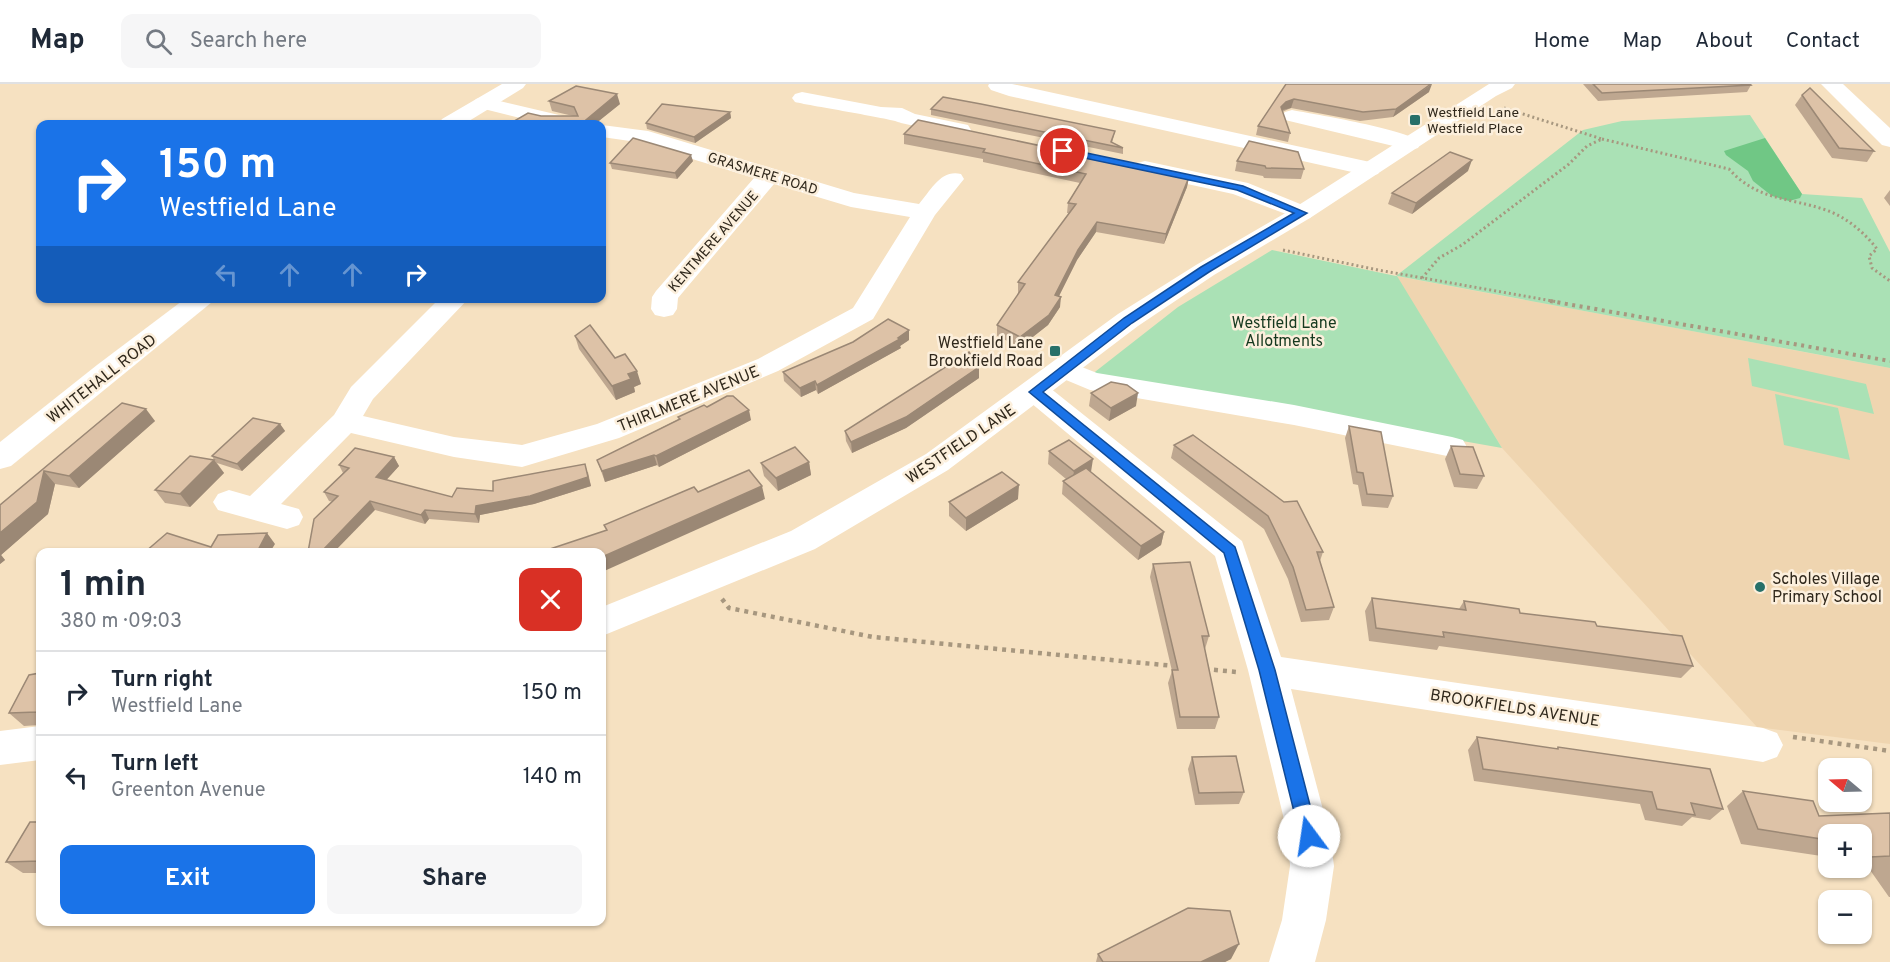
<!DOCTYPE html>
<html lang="en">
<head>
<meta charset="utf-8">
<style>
	:root { --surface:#fff; --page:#f6f6f7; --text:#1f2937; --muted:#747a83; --line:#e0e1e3; --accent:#1a73e8 }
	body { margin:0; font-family:Overpass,sans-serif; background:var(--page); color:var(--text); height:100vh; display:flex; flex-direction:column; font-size:22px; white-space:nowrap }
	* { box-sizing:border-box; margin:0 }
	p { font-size:20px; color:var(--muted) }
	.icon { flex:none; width:33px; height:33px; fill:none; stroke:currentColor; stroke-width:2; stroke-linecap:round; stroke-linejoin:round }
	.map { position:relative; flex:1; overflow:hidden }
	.panel { position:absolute; left:36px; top:464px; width:570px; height:378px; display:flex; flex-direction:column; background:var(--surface); border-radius:12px; box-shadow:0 2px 4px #0004 }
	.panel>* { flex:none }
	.top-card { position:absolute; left:36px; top:36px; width:570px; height:183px; border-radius:12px; box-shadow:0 2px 4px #0004; background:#1a73e8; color:#fff; overflow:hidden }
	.needle { width:39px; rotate:289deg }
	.buttons { position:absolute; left:1818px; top:674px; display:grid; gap:12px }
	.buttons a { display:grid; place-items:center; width:54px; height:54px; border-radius:12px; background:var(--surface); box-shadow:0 2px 4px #0004; font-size:30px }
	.pin { position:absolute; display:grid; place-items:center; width:51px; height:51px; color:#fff; margin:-26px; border:3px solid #fff; border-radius:50%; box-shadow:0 2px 6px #0007 }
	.me { position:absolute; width:66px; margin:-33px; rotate:346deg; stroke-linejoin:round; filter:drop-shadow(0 0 4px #0008) }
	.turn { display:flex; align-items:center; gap:21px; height:126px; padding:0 24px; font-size:27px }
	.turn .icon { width:78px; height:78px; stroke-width:2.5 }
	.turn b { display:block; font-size:42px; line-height:51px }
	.lanes { display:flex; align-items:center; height:57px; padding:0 24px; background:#0003; justify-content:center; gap:30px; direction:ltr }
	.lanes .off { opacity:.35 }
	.round { display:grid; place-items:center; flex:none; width:63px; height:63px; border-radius:12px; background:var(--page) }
	.overview { display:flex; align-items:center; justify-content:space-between; height:102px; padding:0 24px }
	h1 { font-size:36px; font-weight:700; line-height:45px }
	.primary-button { display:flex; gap:12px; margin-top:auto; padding:12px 24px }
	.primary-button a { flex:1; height:69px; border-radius:12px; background:var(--accent); color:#fff; font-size:24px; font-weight:700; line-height:69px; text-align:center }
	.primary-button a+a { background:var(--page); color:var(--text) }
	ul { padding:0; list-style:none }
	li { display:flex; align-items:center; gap:18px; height:84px; padding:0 24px; border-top:2px solid var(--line) }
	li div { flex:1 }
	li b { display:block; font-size:22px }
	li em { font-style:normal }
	header { display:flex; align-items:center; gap:36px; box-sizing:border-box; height:84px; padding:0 30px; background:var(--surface); border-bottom:2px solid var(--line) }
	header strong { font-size:28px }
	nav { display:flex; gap:33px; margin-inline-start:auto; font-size:21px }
	.search { width:420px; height:54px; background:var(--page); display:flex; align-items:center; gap:15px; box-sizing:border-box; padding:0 21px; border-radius:12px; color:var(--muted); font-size:22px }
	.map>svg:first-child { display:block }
</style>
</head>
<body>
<header>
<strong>Map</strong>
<div class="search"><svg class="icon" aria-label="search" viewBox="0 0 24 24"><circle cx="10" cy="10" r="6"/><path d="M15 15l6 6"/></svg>Search here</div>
<nav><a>Home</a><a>Map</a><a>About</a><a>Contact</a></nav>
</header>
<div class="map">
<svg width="1890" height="878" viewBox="0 0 1890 878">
	<rect width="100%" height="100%" fill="#f6e1c1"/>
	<!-- built -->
	<polygon fill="#efd5b0" points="1396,192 1890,284 1890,660 1757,643 1502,364"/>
	<!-- green -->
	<g fill="#aae1b5">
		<polygon points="1750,31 1802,110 1862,114 1890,168 1890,284 1397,192 1502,364 1091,291 1178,223 1272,166 1396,192 1583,46 1622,37"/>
		<polygon points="1748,274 1866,300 1874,330 1752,302"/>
		<polygon points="1775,310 1838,324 1850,376 1784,361"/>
	</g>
	<!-- forest -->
	<polygon fill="#70c785" points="1765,54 1802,110 1800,114 1789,117 1772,112 1753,97 1748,87 1726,71 1724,67"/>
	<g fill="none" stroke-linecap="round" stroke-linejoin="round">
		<!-- path-far2 -->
		<g stroke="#a7977f" stroke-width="3" stroke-dasharray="2 3" stroke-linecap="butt">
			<path d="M1602 55 1729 85C1758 117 1788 113 1826 126 1846 133 1864 148 1877 165L1869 172 1872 184 1890 197"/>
			<polyline points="1283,166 1378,186 1558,218"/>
			<polyline points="1422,194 1439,174 1462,161 1569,80 1587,62 1602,55 1504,24"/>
		</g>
		<!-- path-far1 -->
		<polyline stroke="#a7977f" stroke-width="4" stroke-dasharray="3 4.5" stroke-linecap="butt" points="1550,217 1890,277"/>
		<!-- path -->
		<g stroke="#a7977f" stroke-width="4.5" stroke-dasharray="4 5" stroke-linecap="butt">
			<polyline points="722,515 729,524 873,553 1174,582"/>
			<polyline points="1205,585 1237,588"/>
			<polyline points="1793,653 1890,667"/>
		</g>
		<!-- minor -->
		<g fill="#fff" fill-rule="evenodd">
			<polygon points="989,0 1012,0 1370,78 1378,80 1381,85 1378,90 1370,92 1009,12 991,6 988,2"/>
			<polygon points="1821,0 1843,0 1890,44 1890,63 1882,61"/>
			<path d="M802 8 881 23 902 24 915 30 968 41 971 46 968 51 960 52 901 39C895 35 811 22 795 18L792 14 795 10Z"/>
			<polygon points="483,13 576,35 579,40 544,40 476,23 473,19 476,15"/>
			<path d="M1292 26C1313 30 1412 46 1421 59L1418 64 1410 66 1285 36 1281 32 1285 28Z"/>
			<path d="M602 41 648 47 854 109 919 120C931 106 941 85 961 90L964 95 935 131 873 235 778 287 619 354 522 383 454 373 351 349 281 420 299 425 303 433 299 441 287 445 218 426 213 418 218 410 229 406 250 412 334 331 351 303 440 214H469L373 315 363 332 454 353 522 361 597 340 758 275 853 224 910 133 851 123 774 100 678 214 677 225 673 231 664 233 655 231 651 225 652 213 656 207 754 94 637 58 602 53Z"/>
			<polygon points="1145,77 1248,99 1310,124 1314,129 1310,134 1302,136 1233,110 1137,89 1134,84 1137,79"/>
			<polygon points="1064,276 1097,289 1294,321 1452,353 1463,356 1467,363 1463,370 1452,373 1294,341 1090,306 1054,291 1050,285 1054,279"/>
			<polygon points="1035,298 1045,300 1242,457 1281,573 1763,644 1777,649 1783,661 1777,673 1763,678 1291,605 1330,752 1334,782 1326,836 1315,878 1269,878 1282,836 1290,782 1288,752 1248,586 1215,472 1025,314 1020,307 1025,300"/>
		</g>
		<!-- major -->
		<g fill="#fff" fill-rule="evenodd">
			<polygon points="1489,0 1515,0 1512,4 1496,12 1310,134 1214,191 1138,242 948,386 815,465 602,552 602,523 791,447 926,370 1118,230 1196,181 1294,124"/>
			<polygon points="40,642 40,676 0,681 0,647"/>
		</g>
		<!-- highway -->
		<g fill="#fff" fill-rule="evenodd">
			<polygon points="502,0 526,0 523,4 464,40 439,40 442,35"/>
			<polygon points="186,214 217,214 11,382 0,385 0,358 97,281"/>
		</g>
	</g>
	<!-- wall -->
	<g fill="#bea790">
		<polygon points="1286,0 1429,8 1393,33 1360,37 1291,24 1282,28 1290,49 1288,58 1256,51 1258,42"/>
		<polygon points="1583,0 1750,0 1751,1 1747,8 1598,17"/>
		<polygon points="1802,11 1874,67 1867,78 1832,74 1795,21"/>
		<polygon points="549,17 620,20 595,40 509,40 541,32 573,32 552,27"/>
		<polygon points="931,25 1115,47 1112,59 1123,64 1123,70 931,31"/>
		<polygon points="730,28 731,34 695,59 647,45 646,39"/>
		<polygon points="904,50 1189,93 1187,103 1164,160 1096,148 1077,176 1059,212 1060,223 1048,241 1020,263 997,252 997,241 1019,209 1018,209 1018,198 1069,129 1067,129 1068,119 1080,99 983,78 983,75 904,60"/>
		<polygon points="693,77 677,95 612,85 610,79"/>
		<polygon points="1237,77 1304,85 1301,95 1264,94 1263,92 1235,87"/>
		<polygon points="1468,87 1412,130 1388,120 1392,109"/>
		<polygon points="1890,106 1890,122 1884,114"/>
		<polygon points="575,252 615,274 641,300 634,303 635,308 616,316 579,265"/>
		<polygon points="909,256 900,262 901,264 818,310 816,306 801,313 784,297 783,288"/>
		<polygon points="979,283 979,294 906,344 852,369 846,357 845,347"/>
		<polygon points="1091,309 1136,322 1109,337 1089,322"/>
		<polygon points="122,319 155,337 79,404 55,400 48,430 1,471 5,476 0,480 0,421"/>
		<polygon points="707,323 751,336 659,383 657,381 605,398 597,376 679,335 678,333"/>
		<polygon points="280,340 285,347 242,387 217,379 224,389 190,423 165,419 155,406 214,376 212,372"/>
		<polygon points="1349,342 1393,412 1388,424 1362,422 1358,401 1353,400 1345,354"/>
		<polygon points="1174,361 1323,468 1320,477 1334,523 1329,536 1301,538 1288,495 1264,445 1171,374"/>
		<polygon points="1451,362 1484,392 1477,405 1454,403 1445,375"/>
		<polygon points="1049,367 1091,388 1164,448 1161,461 1138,476 1062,410 1063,397 1066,395 1048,380"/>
		<polygon points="394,373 399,382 386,396 452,413 493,407 588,388 591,402 534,420 480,431 479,439 429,435 425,440 375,426 329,417 324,408 343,389 339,381"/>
		<polygon points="809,378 811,391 778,407 764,392 761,379"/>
		<polygon points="1018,415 966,447 949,432 949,418"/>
		<polygon points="1153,480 1209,552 1205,565 1219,633 1215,645 1177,645 1168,599 1172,587 1150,493"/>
		<polygon points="1372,514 1459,525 1464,517 1520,529 1597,542 1693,582 1681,594 1439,562 1437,566 1369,557 1365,527"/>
		<polygon points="40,589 40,641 24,642 9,629"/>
		<polygon points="1477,653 1556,665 1558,663 1723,725 1710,736 1692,733 1682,742 1645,736 1640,720 1474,697 1468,666"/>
		<polygon points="1192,673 1244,708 1239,720 1195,721 1188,685"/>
		<polygon points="1743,707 1819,732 1890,729 1890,813 1889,813 1870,786 1850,787 1847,783 1862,783 1862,750 1828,750 1828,773 1741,760 1727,722"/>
		<polygon points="40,738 40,789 23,789 6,778"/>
		<polygon points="1098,870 1231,875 1225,878 1096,878"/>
	</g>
	<!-- shaded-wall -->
	<g fill="#9b8875">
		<polygon points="1432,0 1429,8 1393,33 1396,25"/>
		<polygon points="617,10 620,20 595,40 581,40"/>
		<polygon points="1294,15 1291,24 1283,26 1279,32 1281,23 1286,18"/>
		<polygon points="730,28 731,34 695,59 694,53"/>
		<polygon points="691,71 693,77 677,95 675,89"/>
		<polygon points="1472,76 1468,87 1412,130 1416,119"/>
		<polygon points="1189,93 1187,103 1164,160 1166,150"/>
		<polygon points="1097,138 1096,148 1077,176 1054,222 1055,211 1078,166"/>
		<polygon points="1061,213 1060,223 1048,241 1020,263 1020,253"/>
		<polygon points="909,246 909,256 900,262 901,264 818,310 817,301"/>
		<polygon points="979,283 979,294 906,344 852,369 851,358"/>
		<polygon points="637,287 641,300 634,303 635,308 616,316 612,302 628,290"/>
		<polygon points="815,297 816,306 801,313 800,304"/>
		<polygon points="1138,309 1136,322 1109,337 1111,324"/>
		<polygon points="146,325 155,337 79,404 69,392"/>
		<polygon points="749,326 751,336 659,383 656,372"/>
		<polygon points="280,340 285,347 242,387 237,380"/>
		<polygon points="654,371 657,381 605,398 602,387"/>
		<polygon points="394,373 399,382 381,402 376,393"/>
		<polygon points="1093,375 1091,388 1072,400 1074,387"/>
		<polygon points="214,376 224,389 190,423 180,410"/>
		<polygon points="809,378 811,391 778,407 776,394"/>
		<polygon points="585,380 591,402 534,420 480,431 479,439 475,430 476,422"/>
		<polygon points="44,387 55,400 48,430 1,471 5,476 0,480 0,449"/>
		<polygon points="1019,401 1018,415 966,447 966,434"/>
		<polygon points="762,402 765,415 602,488 602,473"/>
		<polygon points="370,417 375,426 334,468 321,468"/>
		<polygon points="425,426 429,435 425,440 421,431"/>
		<polygon points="1164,448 1161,461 1138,476 1141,462"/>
		<polygon points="267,449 275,460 270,468 257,468"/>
		<polygon points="40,622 40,631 37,628"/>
		<polygon points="1239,860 1231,875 1225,878 1201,878"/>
	</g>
	<!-- building -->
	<g fill="#ddc2a7" stroke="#9b8875" stroke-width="1.5">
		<polygon points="1286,0 1431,0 1396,25 1363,28 1294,15 1286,18 1281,23 1290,49 1258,42"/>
		<polygon points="1593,0 1750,0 1751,1 1602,9"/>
		<polygon points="576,2 617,10 581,40 509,40 528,29 541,32 578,32 574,23 549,17"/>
		<polygon points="1810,4 1874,67 1839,64 1802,11"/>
		<polygon points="943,13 981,20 1115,47 1111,58 1123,64 931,25"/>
		<polygon points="662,20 730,28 694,53 646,39"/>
		<polygon points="918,36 1189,93 1166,150 1097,138 1078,166 1055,211 1061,213 1049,231 1020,253 997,241 1025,200 1018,198 1076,120 1068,119 1086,90 983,68 985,65 904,50"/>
		<polygon points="633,54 691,71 675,89 610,79"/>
		<polygon points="1249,57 1298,68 1304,85 1266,84 1265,82 1237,77"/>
		<polygon points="1450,68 1472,76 1416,119 1392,109"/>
		<polygon points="888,235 909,246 898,254 900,255 817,301 815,297 800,304 783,288 853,258"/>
		<polygon points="590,241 615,274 625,270 637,287 628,290 631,295 612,302 575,252"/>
		<polygon points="969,268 979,283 906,333 851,358 845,347"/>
		<polygon points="1111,298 1127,301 1138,309 1111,324 1091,309"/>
		<polygon points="727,312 733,312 749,326 656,372 654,371 602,387 597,376 680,335 678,333 704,321 707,323"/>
		<polygon points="122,319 146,325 69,392 44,387 37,418 0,449 0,421"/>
		<polygon points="253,334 280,340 237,380 212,372"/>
		<polygon points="1349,342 1381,348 1393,412 1367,410 1363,389 1357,388"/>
		<polygon points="1193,351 1284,418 1297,417 1323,468 1317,468 1334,523 1306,526 1293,483 1268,432 1174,361"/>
		<polygon points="1069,356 1093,375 1074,387 1049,367"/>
		<polygon points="1451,362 1473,363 1484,392 1460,390"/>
		<polygon points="795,363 809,378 776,394 761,379"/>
		<polygon points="355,364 394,373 376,393 452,413 457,404 493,407 493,397 585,380 588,393 530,412 476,422 475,430 425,426 421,431 370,417 321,468 308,468 314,435 338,412 324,408 349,384 339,381"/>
		<polygon points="190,372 214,376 180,410 155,406"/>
		<polygon points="1086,384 1164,448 1141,462 1063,397"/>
		<polygon points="749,386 762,402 602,473 602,468 541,468 607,446 604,441 694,403 698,408"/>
		<polygon points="1002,388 1019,401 966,434 949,418"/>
		<polygon points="167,449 211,463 218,451 267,449 257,468 145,468"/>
		<polygon points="1190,478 1209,552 1202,552 1219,633 1180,633 1172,586 1178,586 1153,480"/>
		<polygon points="1372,514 1466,526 1464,517 1519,525 1520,529 1595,538 1597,542 1682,552 1693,582 1443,548 1444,553 1376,544"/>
		<polygon points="40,589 40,622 37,628 9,629 29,591"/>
		<polygon points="1477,653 1558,665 1558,663 1710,685 1723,725 1691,719 1695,731 1657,725 1652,708 1483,685"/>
		<polygon points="1236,672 1244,708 1199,709 1192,673"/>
		<polygon points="1743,707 1813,717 1819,732 1890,729 1890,772 1870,773 1862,761 1862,750 1828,750 1828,756 1758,745"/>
		<polygon points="30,738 40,738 40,777 6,778"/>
		<polygon points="1188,824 1230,827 1239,860 1201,878 1103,878 1098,870"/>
	</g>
	<!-- route -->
	<polygon fill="#1a73e8" stroke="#114b97" stroke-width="1.5" points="1063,64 1243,102 1307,129 1209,188 1132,239 1043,308 1235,463 1275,586 1318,752 1315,757 1309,760 1303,757 1300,752 1259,586 1224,469 1029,308 1124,234 1201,183 1294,129 1237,106 1060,69 1060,65"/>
	<!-- markers -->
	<g fill="#277069" stroke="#fcefdc" stroke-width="2">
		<rect x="1409" y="30" width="12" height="12" rx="3"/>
		<rect x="1049" y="261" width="12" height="12" rx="3"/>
		<circle cx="1760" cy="503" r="6"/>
	</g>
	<g text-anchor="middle" stroke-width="5" stroke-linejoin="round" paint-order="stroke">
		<!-- far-poi labels -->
		<g font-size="14" fill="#30281c" stroke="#fcefdc" text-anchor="start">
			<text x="1427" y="33">Westfield Lane<tspan x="1427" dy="16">Westfield Place</tspan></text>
		</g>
		<!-- far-street labels -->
		<g font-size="14" fill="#30281c" stroke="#fcefdc">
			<text transform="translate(763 89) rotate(17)" y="5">GRASMERE ROAD</text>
			<text transform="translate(713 157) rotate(-49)" y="5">KENTMERE AVENUE</text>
		</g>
		<!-- park labels -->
		<g font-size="16" fill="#15391f" stroke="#fcefdc">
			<text x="1284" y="244">Westfield Lane<tspan x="1284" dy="18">Allotments</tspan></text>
		</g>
		<!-- poi labels -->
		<g font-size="16" fill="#30281c" stroke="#fcefdc" text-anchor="end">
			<text x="1043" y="264">Westfield Lane<tspan x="1043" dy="18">Brookfield Road</tspan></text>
			<text x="1772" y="500" text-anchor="start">Scholes Village<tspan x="1772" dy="18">Primary School</tspan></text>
		</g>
		<!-- street labels -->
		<g font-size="16" fill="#30281c" stroke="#fcefdc">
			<text transform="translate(101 294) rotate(-38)" y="6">WHITEHALL ROAD</text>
			<text transform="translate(688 314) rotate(-22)" y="6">THIRLMERE AVENUE</text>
			<text transform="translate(960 359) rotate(-34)" y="6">WESTFIELD LANE</text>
			<text transform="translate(1515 623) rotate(9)" y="6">BROOKFIELDS AVENUE</text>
		</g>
	</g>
</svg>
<div class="buttons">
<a><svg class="needle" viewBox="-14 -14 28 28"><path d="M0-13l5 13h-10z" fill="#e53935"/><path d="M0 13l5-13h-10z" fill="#747a83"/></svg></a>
<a>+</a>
<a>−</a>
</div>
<div class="pin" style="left:1063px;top:67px;background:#d93025"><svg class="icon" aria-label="arrive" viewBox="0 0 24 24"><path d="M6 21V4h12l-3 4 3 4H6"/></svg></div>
<svg class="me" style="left:1309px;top:752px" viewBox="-20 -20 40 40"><circle r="19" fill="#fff"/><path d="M0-13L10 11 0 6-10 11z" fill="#1a73e8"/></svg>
<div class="top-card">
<div class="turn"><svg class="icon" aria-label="right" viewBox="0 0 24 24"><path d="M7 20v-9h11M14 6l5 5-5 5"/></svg><div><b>150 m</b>Westfield Lane</div></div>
<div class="lanes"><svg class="icon off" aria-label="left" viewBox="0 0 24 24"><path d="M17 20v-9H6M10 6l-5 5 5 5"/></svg><svg class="icon off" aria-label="ahead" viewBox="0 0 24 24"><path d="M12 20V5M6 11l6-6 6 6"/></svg><svg class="icon off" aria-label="ahead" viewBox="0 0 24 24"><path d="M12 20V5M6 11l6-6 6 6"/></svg><svg class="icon" aria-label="right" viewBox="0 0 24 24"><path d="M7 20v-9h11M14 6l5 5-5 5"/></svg></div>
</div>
<section class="panel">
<div class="overview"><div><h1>1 min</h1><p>380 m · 09:03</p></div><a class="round" style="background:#d93025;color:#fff"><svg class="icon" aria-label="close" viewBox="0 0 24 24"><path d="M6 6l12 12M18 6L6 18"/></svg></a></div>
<ul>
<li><svg class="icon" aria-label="right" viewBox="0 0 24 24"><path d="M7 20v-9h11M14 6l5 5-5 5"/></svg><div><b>Turn right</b><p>Westfield Lane</p></div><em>150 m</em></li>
<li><svg class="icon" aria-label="left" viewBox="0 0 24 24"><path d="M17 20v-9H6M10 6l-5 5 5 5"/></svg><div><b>Turn left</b><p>Greenton Avenue</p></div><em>140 m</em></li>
</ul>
<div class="primary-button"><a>Exit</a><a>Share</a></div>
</section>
</div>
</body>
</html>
